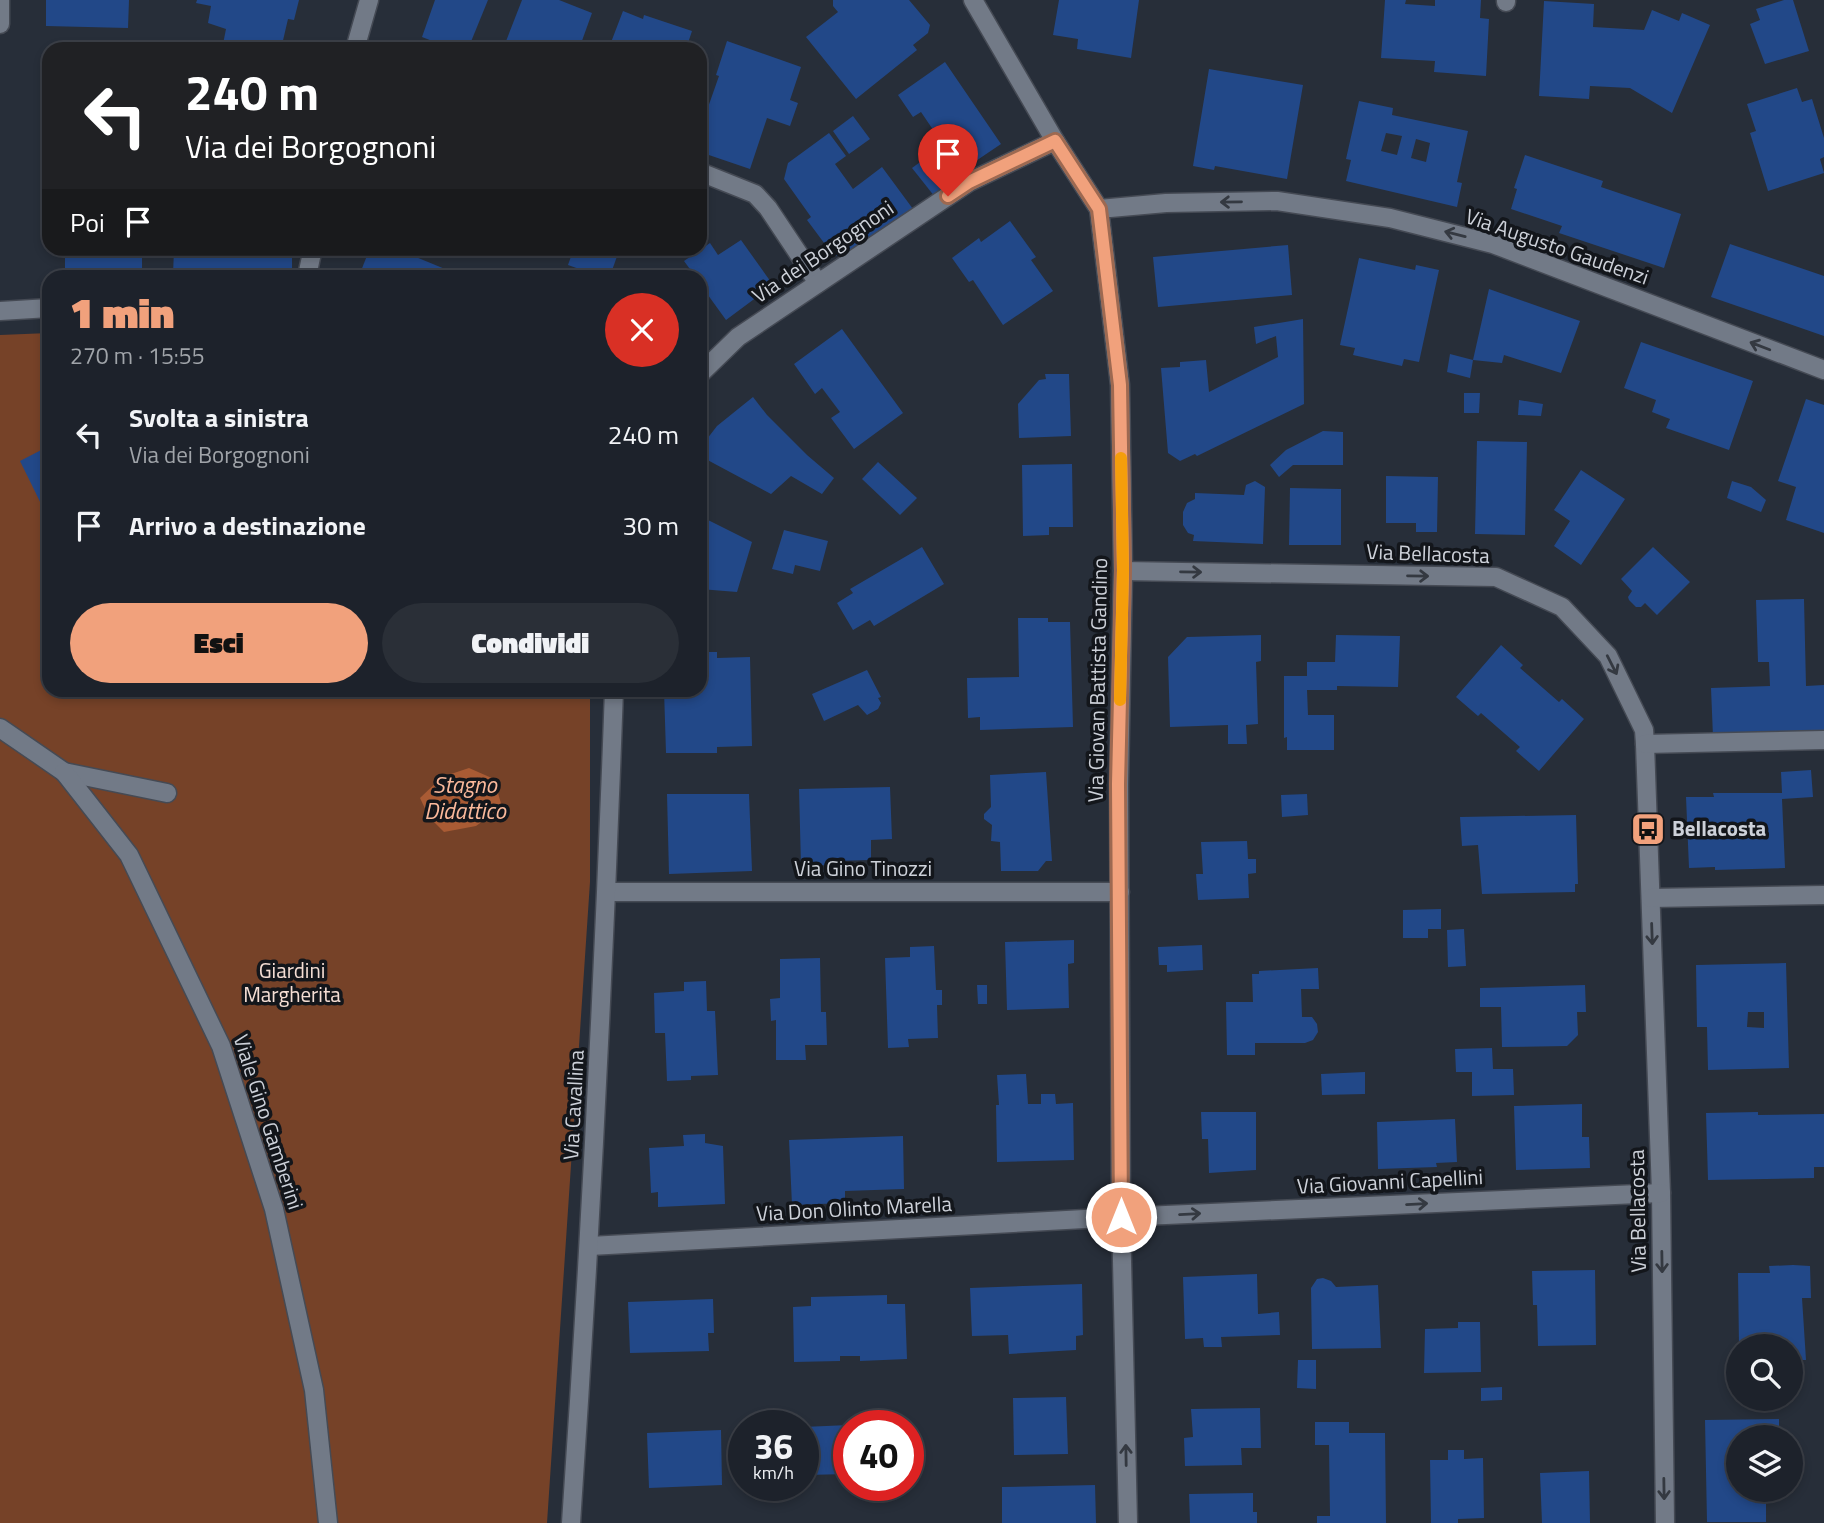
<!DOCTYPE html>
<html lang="it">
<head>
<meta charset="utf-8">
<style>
	:root { --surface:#1d222b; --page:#2a2f37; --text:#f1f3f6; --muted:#a0a4a9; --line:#3b3f47; --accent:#f1a17c }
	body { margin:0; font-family:"Titillium Web",sans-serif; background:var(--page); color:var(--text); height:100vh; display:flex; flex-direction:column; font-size:26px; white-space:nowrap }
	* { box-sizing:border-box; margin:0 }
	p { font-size:23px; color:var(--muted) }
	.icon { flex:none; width:38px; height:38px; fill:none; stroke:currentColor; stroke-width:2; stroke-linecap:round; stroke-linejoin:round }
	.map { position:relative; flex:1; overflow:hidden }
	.side { position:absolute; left:42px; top:270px; width:665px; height:427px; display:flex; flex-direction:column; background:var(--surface); border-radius:21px; box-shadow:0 4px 10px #0003,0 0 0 2px var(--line) }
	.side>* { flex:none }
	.hud { position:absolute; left:42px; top:42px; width:665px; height:214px; border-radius:21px; box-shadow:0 4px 10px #0003,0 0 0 2px var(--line); background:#202124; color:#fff; overflow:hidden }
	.fabs { position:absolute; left:1726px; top:1334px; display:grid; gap:14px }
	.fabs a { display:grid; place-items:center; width:77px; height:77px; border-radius:50%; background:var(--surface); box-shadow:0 4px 10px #0003,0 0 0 2px var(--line); font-size:35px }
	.speed { position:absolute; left:728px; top:1410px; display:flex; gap:14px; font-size:35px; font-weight:700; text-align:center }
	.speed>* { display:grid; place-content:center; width:91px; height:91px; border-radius:50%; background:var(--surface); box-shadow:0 4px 10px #0003,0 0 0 2px var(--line); line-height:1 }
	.speed small { font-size:18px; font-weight:400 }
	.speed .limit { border:10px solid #d22; background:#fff; color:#111 }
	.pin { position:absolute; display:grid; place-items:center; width:60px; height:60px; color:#fff; margin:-72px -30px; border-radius:50% 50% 50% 0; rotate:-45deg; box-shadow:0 0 7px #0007 }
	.pin .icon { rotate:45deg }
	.me { position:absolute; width:77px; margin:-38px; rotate:0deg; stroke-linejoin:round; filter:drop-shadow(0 0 5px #0008) }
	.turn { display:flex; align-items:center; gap:24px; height:147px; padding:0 28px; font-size:32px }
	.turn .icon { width:91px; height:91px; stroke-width:2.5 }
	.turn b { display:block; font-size:49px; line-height:60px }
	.then { display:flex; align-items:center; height:66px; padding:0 28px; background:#0003; gap:14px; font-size:26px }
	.round { display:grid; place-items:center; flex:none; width:74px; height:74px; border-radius:37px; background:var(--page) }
	.head { display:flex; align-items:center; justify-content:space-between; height:119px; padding:0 28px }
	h1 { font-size:42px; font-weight:800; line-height:52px; color:var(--accent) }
	.button { display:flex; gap:14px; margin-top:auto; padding:14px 28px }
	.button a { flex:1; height:80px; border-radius:42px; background:var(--accent); color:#111; font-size:28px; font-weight:800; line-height:80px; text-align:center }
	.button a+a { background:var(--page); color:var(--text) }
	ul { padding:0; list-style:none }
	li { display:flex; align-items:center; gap:21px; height:91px; padding:0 28px }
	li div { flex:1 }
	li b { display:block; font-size:26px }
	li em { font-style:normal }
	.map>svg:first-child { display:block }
</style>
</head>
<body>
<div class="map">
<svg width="1824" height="1523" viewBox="0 0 1824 1523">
	<rect width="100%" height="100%" fill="#272e39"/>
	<!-- green -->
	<polygon fill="#764228" points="49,333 49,690 590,690 590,882 547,1523 0,1523 0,335"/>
	<!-- water -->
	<polygon fill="#a95b34" points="469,768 494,779 502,807 476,826 444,832 429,817 420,798 442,777"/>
	<!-- building -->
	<g fill="#224888" fill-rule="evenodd">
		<polygon points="46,0 129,0 128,28 46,26"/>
		<polygon points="197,0 299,0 294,20 288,19 281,49 222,49 226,29 208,23 211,6 196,3"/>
		<polygon points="435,0 488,0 468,49 453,49 422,37"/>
		<polygon points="522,0 559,0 592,13 579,49 503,49"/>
		<polygon points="833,0 909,0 930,25 928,33 913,45 917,50 856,99 806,37 838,12 833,6"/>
		<polygon points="1059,0 1139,0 1131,58 1077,49 1078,39 1053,35"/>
		<polygon points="1385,0 1406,0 1405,4 1435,6 1435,0 1481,0 1480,18 1489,19 1486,76 1434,72 1435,61 1381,58"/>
		<polygon points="1784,0 1793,0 1809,51 1765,64 1750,24 1760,20 1756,9"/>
		<polygon points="1544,1 1594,4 1593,27 1644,30 1652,10 1679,21 1682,13 1710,25 1672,113 1630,88 1590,86 1589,99 1539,96"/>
		<polygon points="623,11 643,19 644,15 692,31 686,49 611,49 610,45"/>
		<polygon points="727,41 801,67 790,100 798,103 790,126 767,118 750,169 700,152 700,130 719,76 716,75"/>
		<polygon points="945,62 1001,144 961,171 921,112 913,117 898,95"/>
		<polygon points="1209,69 1303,85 1287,179 1215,166 1214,170 1193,166"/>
		<polygon points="1797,88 1802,102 1812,99 1824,138 1824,157 1820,159 1824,173 1768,191 1750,133 1756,131 1747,104"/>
		<path d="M1359 101 1393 108 1392 115 1468 131 1457 182 1462 183 1457 207 1346 181 1351 160 1346 159ZM1386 133 1402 136 1397 155 1381 151ZM1416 139 1430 143 1426 162 1411 158Z"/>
		<polygon points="853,116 870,139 849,154 833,131"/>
		<polygon points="829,133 846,156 835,164 853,189 882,167 913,209 844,257 833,255 807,220 811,217 784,179 788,163"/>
		<polygon points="1525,155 1603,181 1601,187 1681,214 1664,268 1559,233 1562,226 1511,209 1517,189 1514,188"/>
		<polygon points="927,157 950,186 935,197 912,168"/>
		<polygon points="1010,221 1036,257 1031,260 1053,291 1003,325 973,280 969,282 952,258 979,238 981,242"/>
		<polygon points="741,240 773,285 726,320 700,284 700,276 695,276 684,261 710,243 718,255"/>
		<polygon points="1730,244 1824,276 1824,336 1711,297"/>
		<polygon points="1288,245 1292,295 1158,307 1153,257"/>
		<rect x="65" y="248" width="77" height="28"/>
		<polygon points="174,248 292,248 292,276 173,276"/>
		<polygon points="370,248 394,248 462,276 359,276"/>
		<polygon points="574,248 620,248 610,276 599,276 568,265"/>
		<polygon points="1359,258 1415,270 1416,265 1439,270 1419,362 1404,359 1402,366 1353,355 1355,348 1340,345"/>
		<polygon points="1489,289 1580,321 1561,373 1504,355 1502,363 1473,360"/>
		<polygon points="1303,319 1304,404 1197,456 1195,454 1180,461 1168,453 1161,368 1180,367 1180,362 1206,360 1209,392 1278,357 1276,336 1256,344 1254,327"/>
		<polygon points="842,329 903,413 854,449 831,418 840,412 822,388 815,394 794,364"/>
		<polygon points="1641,342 1753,381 1729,450 1666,428 1670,419 1652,412 1656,400 1624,388"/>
		<polygon points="1450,354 1473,360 1470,378 1447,372"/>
		<polygon points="1045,374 1069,374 1071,436 1019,438 1018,404 1039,380 1046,379"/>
		<polygon points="1464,393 1480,393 1479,413 1464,413"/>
		<polygon points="753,397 767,415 807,455 834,478 822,494 791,476 771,494 700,456 700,448 717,426"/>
		<polygon points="1806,399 1824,405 1824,533 1786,520 1796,487 1778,481"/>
		<polygon points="1519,400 1543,404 1541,416 1518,415"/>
		<polygon points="1323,431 1343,432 1343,465 1293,465 1279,477 1270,465 1286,450"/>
		<polygon points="1477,441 1527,442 1525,535 1475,534"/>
		<polygon points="49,446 49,520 20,461"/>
		<polygon points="878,462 917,498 900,515 862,479"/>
		<polygon points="1072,464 1073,527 1049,527 1049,535 1023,536 1022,465"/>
		<polygon points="1581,470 1625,499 1581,565 1554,546 1570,521 1554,510"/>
		<polygon points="1386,476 1438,477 1437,532 1416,532 1416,523 1386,523"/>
		<polygon points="1255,481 1265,487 1263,544 1193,541 1194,535 1188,533 1183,525 1183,512 1187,503 1195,499 1195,493 1244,495 1246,485"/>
		<polygon points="1732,481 1751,487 1766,500 1761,512 1727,498"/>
		<polygon points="1290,488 1341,489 1341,545 1289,545"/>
		<polygon points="700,516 752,542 737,592 700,589"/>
		<polygon points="784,530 828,541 820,571 795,565 793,574 772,569"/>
		<polygon points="922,547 944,584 874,626 870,620 853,630 837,603 853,593 850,589"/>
		<polygon points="1653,547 1690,582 1657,615 1645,603 1641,607 1636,607 1629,600 1628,597 1632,591 1621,579"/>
		<polygon points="1804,599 1806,686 1824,685 1824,733 1713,737 1711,688 1770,686 1769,662 1758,662 1756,600"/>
		<polygon points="1018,618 1048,618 1048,622 1070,622 1073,727 980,730 980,717 968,718 967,678 1019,677"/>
		<polygon points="1261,635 1261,661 1256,662 1258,724 1246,725 1247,744 1228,744 1228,725 1170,727 1168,657 1187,637"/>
		<polygon points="1336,635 1400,636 1398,687 1337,686 1337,690 1307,690 1308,715 1334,715 1334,750 1287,750 1287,737 1284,738 1284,676 1307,676 1307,662 1335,662"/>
		<polygon points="1501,645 1523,665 1520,668 1559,702 1562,699 1584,719 1539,771 1516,751 1520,747 1481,713 1478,716 1456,697"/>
		<polygon points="700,652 717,652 717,658 750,657 752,746 717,747 717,753 666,753 664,690 700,690"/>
		<polygon points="867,670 881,697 878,698 881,703 878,709 867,715 858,705 824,721 812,694"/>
		<polygon points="1811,770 1813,797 1782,799 1785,868 1715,870 1715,867 1689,868 1686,797 1714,797 1713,793 1782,793 1781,772"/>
		<polygon points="1046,772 1052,861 1046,861 1038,871 1001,871 1000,842 991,841 992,825 984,819 984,814 991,807 990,775"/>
		<polygon points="890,787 892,839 871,840 871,860 834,861 834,865 801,866 799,789"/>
		<polygon points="667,794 749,794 752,871 669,874"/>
		<polygon points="1307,794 1308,815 1282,817 1281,795"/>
		<polygon points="1576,815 1578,884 1575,884 1575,892 1482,894 1478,845 1462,846 1460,817"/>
		<polygon points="1247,841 1248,859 1256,859 1256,873 1248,874 1249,898 1198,900 1196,874 1203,874 1201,842"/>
		<polygon points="1441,909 1441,929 1428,929 1428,938 1403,938 1403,910"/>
		<polygon points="1464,929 1466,966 1448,967 1447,930"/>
		<polygon points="1074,940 1074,963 1068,964 1069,1008 1007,1010 1005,942"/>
		<polygon points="1202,945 1203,970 1167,972 1167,965 1159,965 1158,947"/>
		<polygon points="934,946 936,990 942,990 942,1005 937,1005 938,1038 908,1039 909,1047 888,1048 885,958 910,957 910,947"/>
		<polygon points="820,958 821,1012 826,1012 827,1045 805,1045 806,1060 776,1060 776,1020 771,1021 770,999 780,998 780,959"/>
		<path d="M1786 963 1789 1068 1708 1070 1707 1027H1697L1696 965ZM1748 1012H1764V1028L1747 1027Z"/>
		<polygon points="1318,968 1319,989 1301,989 1302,1017 1312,1017 1317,1024 1318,1032 1313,1040 1305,1043 1255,1043 1255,1055 1227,1055 1226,1002 1253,1002 1252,974 1259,974 1259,971"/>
		<polygon points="706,981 707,1011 715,1011 718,1075 691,1076 691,1080 667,1081 665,1033 655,1033 654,993 684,991 684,982"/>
		<polygon points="977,985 987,985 987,1004 978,1004"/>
		<polygon points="1585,985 1586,1012 1577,1012 1578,1035 1567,1046 1502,1047 1501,1007 1480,1007 1480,988"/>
		<polygon points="1492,1048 1493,1069 1513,1069 1514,1095 1472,1096 1472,1072 1456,1072 1455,1049"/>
		<polygon points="1365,1072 1365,1094 1322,1095 1321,1074"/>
		<polygon points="1026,1074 1028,1104 1041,1104 1041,1094 1055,1094 1056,1104 1073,1103 1074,1160 997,1162 996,1105 999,1105 997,1075"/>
		<polygon points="1582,1104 1582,1137 1589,1137 1590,1168 1516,1170 1514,1106"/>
		<polygon points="1201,1112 1256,1112 1256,1170 1209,1173 1208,1139 1202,1139"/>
		<polygon points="1758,1112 1758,1115 1824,1114 1824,1167 1814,1167 1814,1178 1708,1180 1706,1113"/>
		<polygon points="1455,1119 1457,1162 1436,1163 1437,1167 1378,1169 1377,1122"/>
		<polygon points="705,1134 705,1143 723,1146 725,1204 658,1207 658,1192 651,1193 649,1148 684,1146 683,1135"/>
		<polygon points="903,1136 904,1189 845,1191 845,1203 792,1205 789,1140"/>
		<polygon points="1793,1265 1810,1266 1811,1298 1802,1298 1806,1360 1790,1360 1790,1346 1739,1346 1738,1273 1770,1273 1769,1266"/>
		<polygon points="1595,1270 1596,1345 1538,1346 1537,1305 1533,1305 1532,1271"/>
		<polygon points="1257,1274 1258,1314 1279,1312 1280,1335 1221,1337 1222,1347 1204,1347 1203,1338 1185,1339 1183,1277"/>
		<polygon points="1323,1278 1331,1281 1336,1287 1378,1285 1381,1348 1312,1349 1311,1288 1317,1279"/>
		<polygon points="1082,1284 1083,1335 1076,1336 1076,1350 1009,1354 1008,1335 972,1336 970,1288"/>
		<polygon points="887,1295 887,1304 905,1304 907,1359 860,1361 860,1356 840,1356 840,1361 794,1362 793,1307 811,1306 811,1297"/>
		<polygon points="713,1299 714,1333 708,1333 709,1351 630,1353 628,1302"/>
		<polygon points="1458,1322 1480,1322 1481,1372 1424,1373 1425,1329 1458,1328"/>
		<polygon points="1298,1360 1316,1360 1316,1389 1297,1388"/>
		<polygon points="1502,1387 1502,1400 1481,1401 1481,1388"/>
		<polygon points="1066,1397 1068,1454 1014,1455 1013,1398"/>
		<polygon points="1260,1408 1261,1448 1241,1448 1242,1465 1185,1466 1184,1438 1193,1437 1191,1409"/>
		<polygon points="1779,1419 1779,1437 1738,1437 1738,1489 1766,1489 1766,1522 1707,1522 1705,1420"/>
		<polygon points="1315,1422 1349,1422 1349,1433 1385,1433 1386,1523 1317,1523 1317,1516 1330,1516 1329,1445 1315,1445"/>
		<polygon points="911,1423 912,1472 908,1472 908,1426 886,1426 886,1424"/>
		<polygon points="849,1425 849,1474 805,1475 803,1427"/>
		<polygon points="721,1430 722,1485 649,1488 647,1433"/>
		<polygon points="1448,1450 1464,1450 1464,1459 1483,1458 1484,1518 1458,1519 1458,1523 1431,1523 1430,1460 1448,1460"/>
		<polygon points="1589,1471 1590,1523 1542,1523 1540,1473"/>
		<polygon points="1095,1485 1096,1523 1002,1523 1002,1487"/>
		<polygon points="1253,1493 1253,1512 1257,1512 1257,1523 1190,1523 1189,1494"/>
	</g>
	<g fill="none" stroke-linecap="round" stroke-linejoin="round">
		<!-- pedestrian casing -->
		<g stroke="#454a54" stroke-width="21">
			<g id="pedestrian">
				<polyline points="0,728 64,772 167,793"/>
				<polyline points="64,772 129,855 221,1046 274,1209 314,1390 328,1523"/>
			</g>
		</g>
		<!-- minor casing -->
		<g stroke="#454a54" stroke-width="21">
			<g id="minor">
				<polyline points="1506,2 1506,0"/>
				<polyline points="0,24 0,0"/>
				<polyline points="355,49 369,0"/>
				<polyline points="700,172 755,194 768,208 818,283"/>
				<polyline points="1099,209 1166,203 1277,201 1390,218 1493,244 1824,370"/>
				<polyline points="307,276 313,248"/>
				<polyline points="0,311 49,308"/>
				<polyline points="700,374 738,337 969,182 1055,141"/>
				<polyline points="1123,571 1496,577 1562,607 1608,656 1644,730 1645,744 1661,1193 1665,1523"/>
				<polyline points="1645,744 1824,740"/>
				<polyline points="607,892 1120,892"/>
				<polyline points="1651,898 1824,895"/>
				<polyline points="590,1246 1121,1217 1661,1193"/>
				<path d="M571 1523C590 1245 604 968 614 690"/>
			</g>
		</g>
		<!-- tertiary casing -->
		<g stroke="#454a54" stroke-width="21">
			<polyline id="tertiary" points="973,0 1055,141 1099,209 1120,385 1123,571 1119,784 1121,1217 1128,1523"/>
		</g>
		<!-- pedestrian -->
		<use href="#pedestrian" stroke="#727a87" stroke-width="18"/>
		<!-- minor -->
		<use href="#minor" stroke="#727a87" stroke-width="18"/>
		<!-- tertiary -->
		<use href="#tertiary" stroke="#727a87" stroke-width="18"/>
	</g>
	<!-- one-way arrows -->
	<defs><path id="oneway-shaft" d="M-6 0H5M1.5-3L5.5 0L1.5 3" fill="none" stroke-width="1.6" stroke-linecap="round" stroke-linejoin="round" transform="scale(1.75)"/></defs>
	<g stroke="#343941">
		<use href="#oneway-shaft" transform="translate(1231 202) rotate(179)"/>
		<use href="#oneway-shaft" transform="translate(1455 234) rotate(-166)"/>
		<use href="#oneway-shaft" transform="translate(1760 346) rotate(-159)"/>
		<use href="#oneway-shaft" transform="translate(1191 572) rotate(1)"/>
		<use href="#oneway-shaft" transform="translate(1418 576) rotate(1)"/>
		<use href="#oneway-shaft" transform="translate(1612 665) rotate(63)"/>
		<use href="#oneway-shaft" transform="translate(1652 934) rotate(88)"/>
		<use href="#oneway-shaft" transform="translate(1417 1204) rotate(-3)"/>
		<use href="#oneway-shaft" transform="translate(1190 1214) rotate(-3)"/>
		<use href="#oneway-shaft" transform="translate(1662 1262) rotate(89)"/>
		<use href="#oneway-shaft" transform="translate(1126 1455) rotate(-91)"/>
		<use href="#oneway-shaft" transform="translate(1664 1489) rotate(89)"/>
	</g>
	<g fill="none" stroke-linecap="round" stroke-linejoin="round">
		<!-- route casing -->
		<g stroke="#9d6951" stroke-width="18">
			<polyline id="route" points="948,196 969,182 1055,141 1099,209 1120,385 1123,570 1118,784 1121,1217"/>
		</g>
		<!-- route -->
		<use href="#route" stroke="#f1a17c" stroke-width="12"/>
		<!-- slow -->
		<polyline stroke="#f59e0b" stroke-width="12" points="1120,700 1123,570 1121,458"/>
	</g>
	<!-- icons -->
	<defs>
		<g id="bus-square" transform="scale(1.75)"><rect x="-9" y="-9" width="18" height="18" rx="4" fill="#f1a17c" stroke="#13161b"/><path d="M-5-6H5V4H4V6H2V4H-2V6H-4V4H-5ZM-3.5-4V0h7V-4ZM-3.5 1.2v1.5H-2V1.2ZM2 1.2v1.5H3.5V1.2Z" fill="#111"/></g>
	</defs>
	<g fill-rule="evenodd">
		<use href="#bus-square" x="1648" y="829"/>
	</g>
	<g text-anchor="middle" stroke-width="7" stroke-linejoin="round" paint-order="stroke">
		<!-- street labels -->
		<g font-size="21" fill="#cdd1d9" stroke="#13161b">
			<text transform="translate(1557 247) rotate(19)" y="7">Via Augusto Gaudenzi</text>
			<text transform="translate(823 252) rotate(-34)" y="7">Via dei Borgognoni</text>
			<text transform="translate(1428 554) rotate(2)" y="7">Via Bellacosta</text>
			<text transform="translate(1098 680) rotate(-89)" y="7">Via Giovan Battista Gandino</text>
			<text x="863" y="876">Via Gino Tinozzi</text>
			<text transform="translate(574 1105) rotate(-87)" y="7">Via Cavallina</text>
			<text transform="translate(268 1122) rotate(72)" y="7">Viale Gino Gamberini</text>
			<text transform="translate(1390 1182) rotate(-3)" y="7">Via Giovanni Capellini</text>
			<text transform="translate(854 1209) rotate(-3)" y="7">Via Don Olinto Marella</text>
			<text transform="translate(1638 1211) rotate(-91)" y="7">Via Bellacosta</text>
		</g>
		<!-- poi labels -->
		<g font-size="21" font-weight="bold" fill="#cdd1d9" stroke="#13161b" text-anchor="start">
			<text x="1672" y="836">Bellacosta</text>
		</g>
		<!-- park labels -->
		<g font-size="21" fill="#f5ded4" stroke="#13161b">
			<text x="292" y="978">Giardini<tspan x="292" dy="24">Margherita</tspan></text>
		</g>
		<!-- water labels -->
		<g font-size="23" font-style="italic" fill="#fbb99b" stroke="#13161b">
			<text x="465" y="793">Stagno<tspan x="465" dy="26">Didattico</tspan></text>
		</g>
	</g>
</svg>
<div class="fabs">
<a><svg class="icon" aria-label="search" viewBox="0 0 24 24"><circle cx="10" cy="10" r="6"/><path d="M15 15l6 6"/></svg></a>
<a><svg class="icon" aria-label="layers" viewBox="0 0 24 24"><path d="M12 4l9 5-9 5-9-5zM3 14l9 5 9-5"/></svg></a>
</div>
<div class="speed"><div>36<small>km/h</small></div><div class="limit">40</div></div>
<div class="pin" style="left:948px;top:196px;background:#d93025"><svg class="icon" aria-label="arrive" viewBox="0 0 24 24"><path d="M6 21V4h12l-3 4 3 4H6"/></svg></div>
<svg class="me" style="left:1121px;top:1217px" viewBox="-20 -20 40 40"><circle r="17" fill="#f1a17c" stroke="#fff" stroke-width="3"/><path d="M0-11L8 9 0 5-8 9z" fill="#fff"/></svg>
<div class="hud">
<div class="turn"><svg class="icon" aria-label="left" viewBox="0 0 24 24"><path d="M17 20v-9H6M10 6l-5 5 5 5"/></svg><div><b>240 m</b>Via dei Borgognoni</div></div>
<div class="then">Poi<svg class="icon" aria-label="arrive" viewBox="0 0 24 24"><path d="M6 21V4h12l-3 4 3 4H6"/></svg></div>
</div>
<section class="side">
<div class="head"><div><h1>1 min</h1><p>270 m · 15:55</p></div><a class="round" style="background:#d93025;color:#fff"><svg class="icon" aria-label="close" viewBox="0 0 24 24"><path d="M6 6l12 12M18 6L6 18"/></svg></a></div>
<ul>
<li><svg class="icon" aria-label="left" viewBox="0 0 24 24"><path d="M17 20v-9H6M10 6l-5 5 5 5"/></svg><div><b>Svolta a sinistra</b><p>Via dei Borgognoni</p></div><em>240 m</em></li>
<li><svg class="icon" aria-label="arrive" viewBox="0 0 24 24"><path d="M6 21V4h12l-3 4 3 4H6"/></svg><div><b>Arrivo a destinazione</b></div><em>30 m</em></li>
</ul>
<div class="button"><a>Esci</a><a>Condividi</a></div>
</section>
</div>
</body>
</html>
